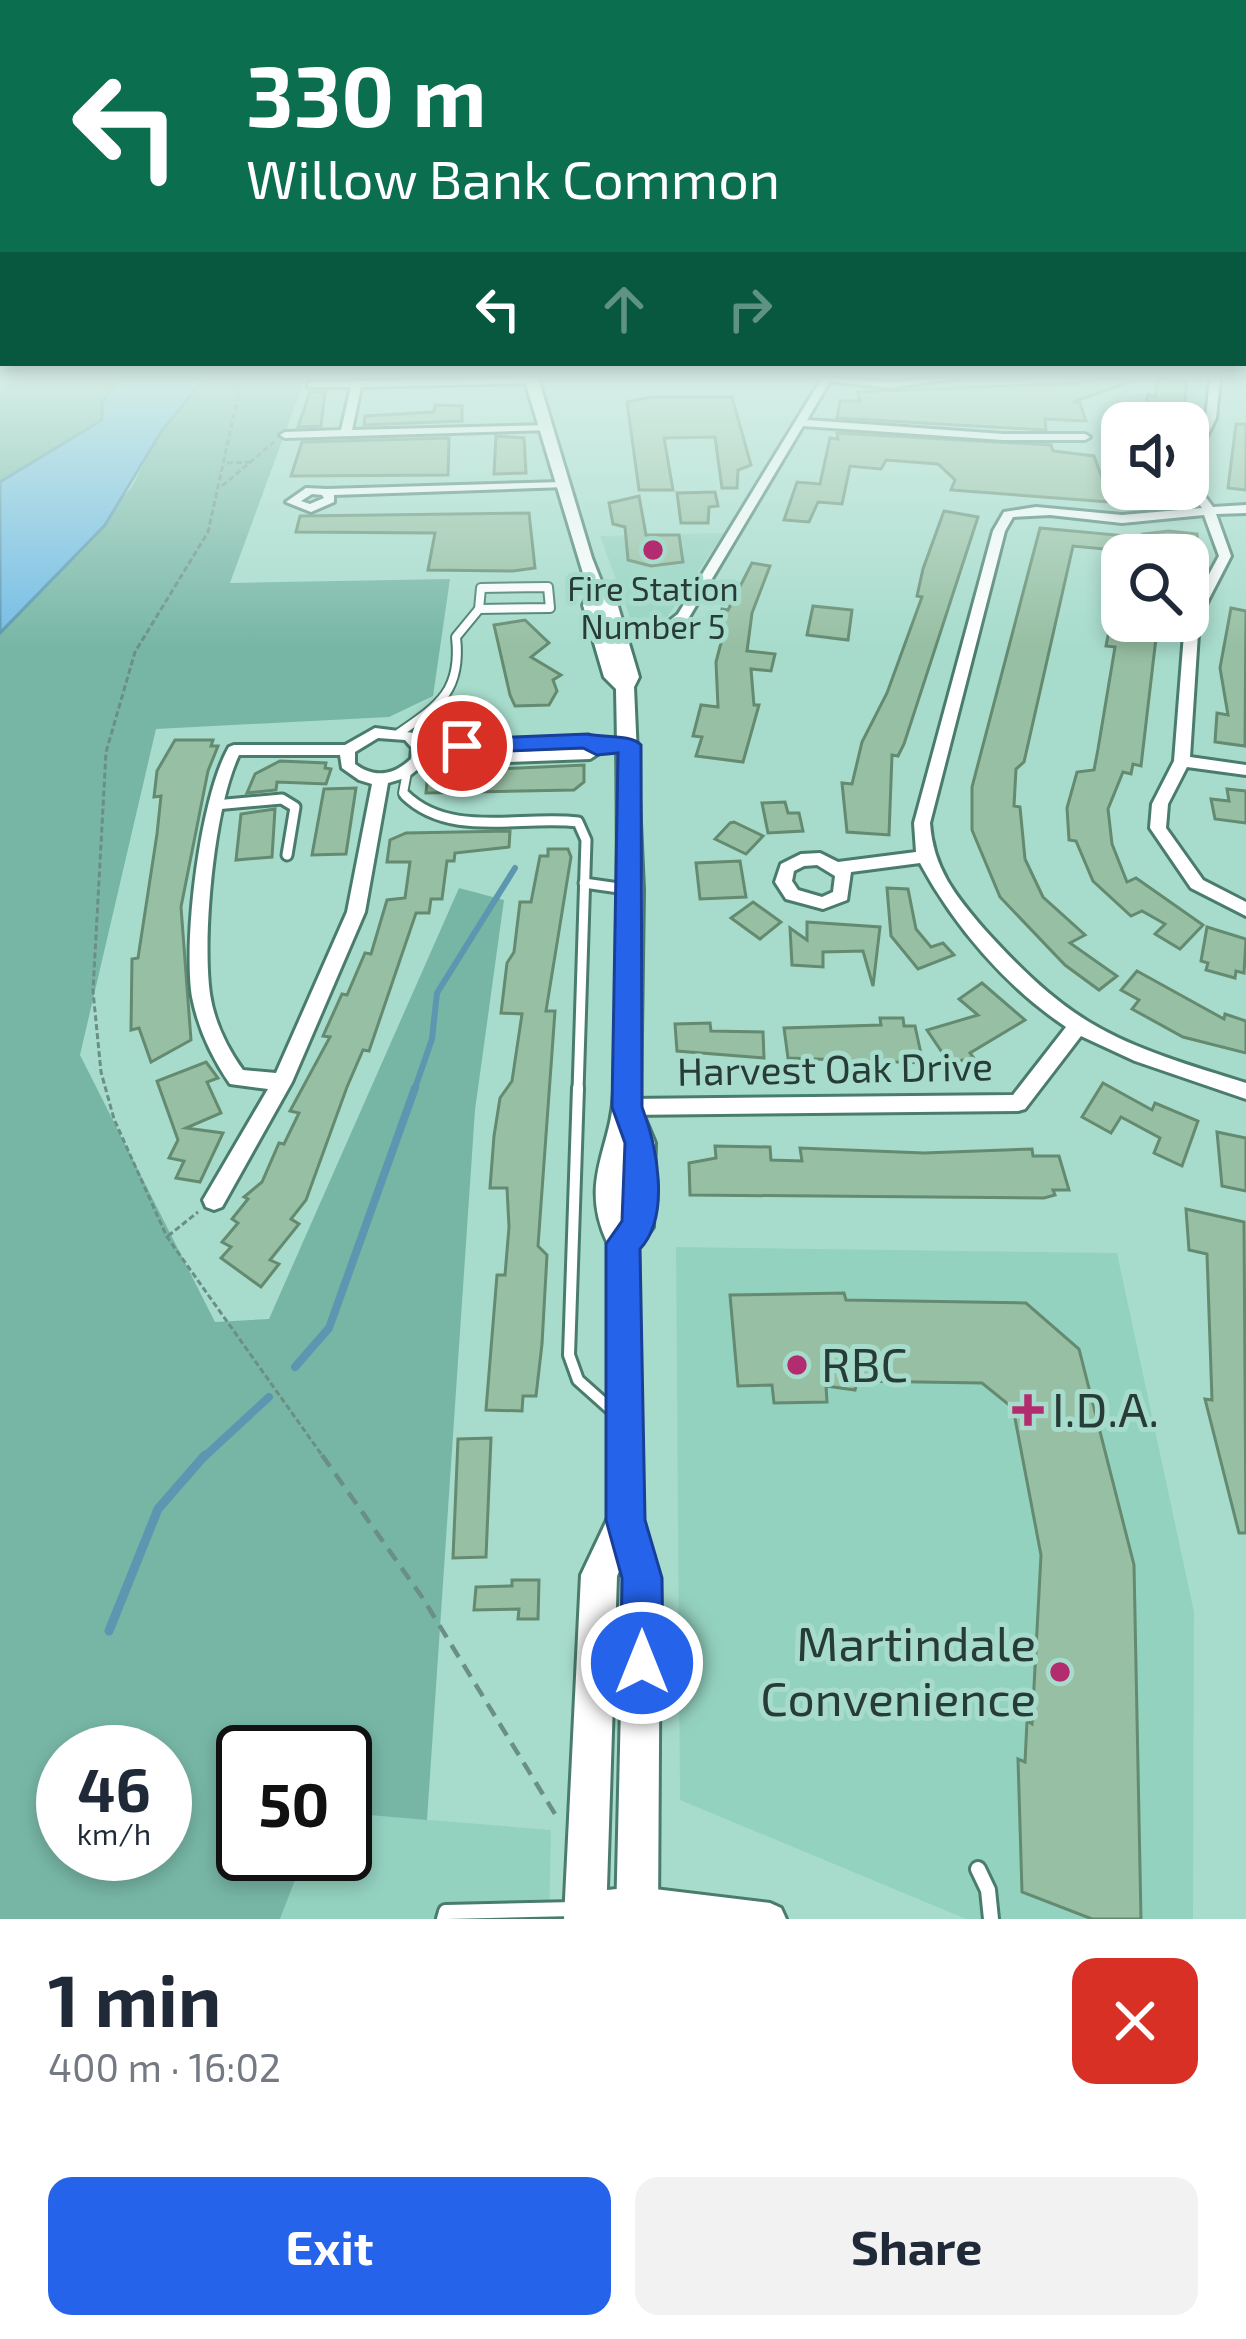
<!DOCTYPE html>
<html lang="en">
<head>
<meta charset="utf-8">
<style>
	:root { --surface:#fff; --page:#f2f2f3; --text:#1f2937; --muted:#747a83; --accent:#2563eb }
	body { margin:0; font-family:"Exo 2",sans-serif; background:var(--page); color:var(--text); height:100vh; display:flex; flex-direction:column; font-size:45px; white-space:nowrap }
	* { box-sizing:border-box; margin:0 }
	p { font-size:39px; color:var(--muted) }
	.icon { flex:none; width:66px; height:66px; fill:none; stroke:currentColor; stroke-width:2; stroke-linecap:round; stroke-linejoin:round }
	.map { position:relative; height:1919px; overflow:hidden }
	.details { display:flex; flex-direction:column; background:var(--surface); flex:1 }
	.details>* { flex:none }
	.hud { position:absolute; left:0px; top:0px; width:1248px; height:366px; box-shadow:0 6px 18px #0003; background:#0b6e4f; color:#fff; overflow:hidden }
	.buttons { position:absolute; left:1101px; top:402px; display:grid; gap:24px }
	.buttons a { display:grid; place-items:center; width:108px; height:108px; border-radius:24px; background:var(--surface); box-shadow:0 6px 18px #0003; font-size:60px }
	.speed { position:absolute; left:36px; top:1725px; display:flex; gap:24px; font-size:60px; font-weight:700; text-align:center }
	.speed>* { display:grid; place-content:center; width:156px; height:156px; border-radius:50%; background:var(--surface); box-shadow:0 6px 18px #0003; line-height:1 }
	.speed small { font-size:30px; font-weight:400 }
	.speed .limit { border:6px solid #111; border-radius:18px; background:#fff; color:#111 }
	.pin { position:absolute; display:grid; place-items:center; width:102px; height:102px; color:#fff; margin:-51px; border:6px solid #fff; border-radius:50%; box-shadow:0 3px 12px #0007 }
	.me { position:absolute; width:132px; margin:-66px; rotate:0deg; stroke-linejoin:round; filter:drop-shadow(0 0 9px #0008) }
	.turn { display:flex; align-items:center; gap:42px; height:252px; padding:0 48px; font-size:54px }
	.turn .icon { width:156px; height:156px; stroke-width:2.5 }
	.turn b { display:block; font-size:84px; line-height:102px }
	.lanes { display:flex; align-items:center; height:114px; padding:0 48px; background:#0003; justify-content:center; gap:60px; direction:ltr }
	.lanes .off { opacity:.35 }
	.round { display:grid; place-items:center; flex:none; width:126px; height:126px; border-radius:24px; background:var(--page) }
	.headline { display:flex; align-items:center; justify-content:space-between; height:204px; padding:0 48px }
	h1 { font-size:72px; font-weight:700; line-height:90px }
	.primary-button { display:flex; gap:24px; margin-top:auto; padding:24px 48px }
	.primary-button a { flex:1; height:138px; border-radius:24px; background:var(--accent); color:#fff; font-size:48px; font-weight:700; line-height:138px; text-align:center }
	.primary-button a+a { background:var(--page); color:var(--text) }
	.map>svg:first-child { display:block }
</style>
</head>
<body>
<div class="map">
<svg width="1246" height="1919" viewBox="0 0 1246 1919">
	<rect width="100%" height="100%" fill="#a7dccc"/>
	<!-- built -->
	<g fill="#94d2c0">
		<polygon points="724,533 667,617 634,628 600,536"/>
		<polygon points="676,1247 1117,1253 1194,1612 1193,1919 966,1919 680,1800"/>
		<polygon points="345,1813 551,1830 549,1919 280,1919 305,1854 345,1854"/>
	</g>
	<!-- green -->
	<g fill="#77b6a5" fill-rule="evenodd">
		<polygon points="13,378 119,378 102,403 103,419 0,482 0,393"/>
		<path d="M205 378H305L230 583 450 579 433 696 389 717 156 729 80 1055 215 1322 269 1319 459 888 504 900 475 1110 427 1820 345 1813V1752H243V1854H305L280 1919H0V633L131 488 161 432ZM63 1752H165V1854H63Z"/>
	</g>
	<!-- water -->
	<polygon fill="#73bce5" stroke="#5c96b0" stroke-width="3" points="119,378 205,378 161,432 105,525 0,633 0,482 102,420 102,403"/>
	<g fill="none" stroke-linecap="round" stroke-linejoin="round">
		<!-- stream-far2 -->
		<polyline stroke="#5c96b0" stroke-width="6" points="414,1091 432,1039 437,993 515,868"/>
		<!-- stream-far1 -->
		<g stroke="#5c96b0" stroke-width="8">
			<polyline points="295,1367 329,1328 415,1088"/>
			<polyline points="203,1458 269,1397"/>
		</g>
		<!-- stream -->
		<polyline stroke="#5c96b0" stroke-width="9" points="109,1631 158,1509 205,1455"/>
	</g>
	<!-- building -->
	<g fill="#97bfa3" stroke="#648a70" stroke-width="3">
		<polygon points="1097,378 1135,380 1073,402 1080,403 1086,421 1045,419 1046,430 837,418 840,401 860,401 857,392 1080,383"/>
		<polygon points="1158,378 1187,382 1182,423 1142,423 1148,394 1155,397"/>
		<polygon points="310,392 325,392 321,426 298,427"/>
		<polygon points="651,397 732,397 751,465 738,470 737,488 722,488 715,437 664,438 673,490 639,490 627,402"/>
		<polygon points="435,405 462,406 462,421 364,425 365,416 434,412"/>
		<polygon points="1236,424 1246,424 1246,490 1228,488"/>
		<polygon points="837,433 1051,445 1053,451 1094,456 1105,486 1117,487 1124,503 951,490 955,480 938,464 886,460 881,469 850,466 842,504 818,502 809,522 784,520 797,482 820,484 830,438 838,439"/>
		<polygon points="496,436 524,438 526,473 494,474"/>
		<polygon points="449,438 448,475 291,476 302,442"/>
		<polygon points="715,492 718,506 709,507 708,523 681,523 677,493"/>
		<polygon points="639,496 646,535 679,535 683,562 651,566 628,560 625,527 613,524 609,503"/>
		<polygon points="944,511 978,517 904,744 898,756 892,755 889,835 847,832 842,783 852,784 862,742 887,693 922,597 917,596 923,569"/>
		<polygon points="529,513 535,568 513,571 428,570 435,533 296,532 300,516"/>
		<polygon points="1040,528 1138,537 1137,552 1073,546 1024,762 1016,769 1014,806 1020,807 1025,859 1043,897 1085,935 1070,943 1117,976 1099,990 1065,965 1000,897 972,830 972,787"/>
		<polygon points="1169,531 1197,534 1200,555 1146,549 1143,534"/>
		<polygon points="752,563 770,566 752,613 747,651 775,654 771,671 751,669 754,705 759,705 743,762 696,756 702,737 693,736 701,705 718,707 716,662 722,639 714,638 722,609 728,610"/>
		<polygon points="813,606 852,610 848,640 807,635"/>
		<polygon points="1231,608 1246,611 1245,746 1215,742 1217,713 1228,715 1220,668"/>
		<polygon points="525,620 549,643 531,657 561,675 553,680 557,691 549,705 515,706 510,695 494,625"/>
		<polygon points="1111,621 1158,621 1141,766 1133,764 1131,774 1123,772 1108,809 1112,844 1127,882 1136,878 1203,925 1180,949 1155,934 1165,924 1142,911 1131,916 1093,881 1076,841 1069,840 1067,808 1077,772 1094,770 1098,749 1115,647 1106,646"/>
		<polygon points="175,740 213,740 211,746 218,746 208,771 181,907 191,1040 151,1062 139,1028 131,1030 132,959 138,958 157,834 161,796 154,797 157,771"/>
		<polygon points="280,761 326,763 325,768 331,769 326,784 277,782 276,790 247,793 255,774"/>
		<polygon points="584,765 584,782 574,790 426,793 428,772"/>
		<polygon points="356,788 346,854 312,855 324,789"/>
		<polygon points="1227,789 1246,791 1246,823 1215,819 1211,799 1229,801"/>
		<polygon points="785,802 788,813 799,813 803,831 768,833 762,803"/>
		<polygon points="275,809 272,857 236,860 241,814"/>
		<polygon points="730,823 734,822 763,836 746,854 715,839"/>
		<polygon points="510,831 509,847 455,853 454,861 447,861 442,899 431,899 429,913 416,913 369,1051 363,1050 347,1087 306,1200 291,1219 299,1224 270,1260 279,1264 261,1287 221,1258 231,1247 222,1242 238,1223 232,1219 248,1199 244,1197 262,1182 279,1143 284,1144 299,1113 290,1111 330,1037 323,1036 342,994 347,995 365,953 371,954 387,900 405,898 410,862 387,862 390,840 406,833"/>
		<polygon points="548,849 568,849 571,857 546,1011 555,1011 538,1246 547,1255 542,1344 536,1396 523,1396 522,1411 486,1410 497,1275 505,1275 509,1227 507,1188 490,1188 494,1136 500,1098 512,1081 522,1014 501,1013 507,963 514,952 520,902 531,902 540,856 548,856"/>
		<polygon points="740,861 746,897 700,899 696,863"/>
		<polygon points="887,888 908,889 916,929 931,947 943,943 954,955 918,969 891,936"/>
		<polygon points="753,902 781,922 760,939 731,918"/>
		<polygon points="807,922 880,927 873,986 863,951 823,952 823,967 792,965 790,928 807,940"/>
		<polygon points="1207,927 1246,939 1244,973 1236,971 1235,978 1206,970 1208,963 1201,961"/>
		<polygon points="1137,971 1224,1019 1225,1014 1246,1021 1246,1053 1183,1037 1132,1009 1139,1000 1121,990"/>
		<polygon points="982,983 1025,1020 970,1053 973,1057 950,1064 927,1030 978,1015 959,999"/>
		<polygon points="880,1018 903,1018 904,1026 915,1026 923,1063 788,1058 784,1028 881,1025"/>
		<polygon points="710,1023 711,1031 763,1032 764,1058 677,1051 675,1024"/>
		<polygon points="206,1062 218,1078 207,1082 221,1113 186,1128 223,1133 200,1182 176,1178 184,1161 169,1158 178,1140 157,1081"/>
		<polygon points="1103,1083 1152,1110 1155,1103 1198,1121 1182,1166 1154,1153 1160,1138 1121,1117 1111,1133 1082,1117"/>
		<polygon points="1217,1132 1246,1138 1246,1191 1222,1186"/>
		<polygon points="715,1146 770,1147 771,1160 802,1161 800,1148 924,1153 1032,1149 1033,1156 1059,1156 1069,1190 1053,1190 1055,1195 1044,1198 690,1195 689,1163 716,1158"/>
		<polygon points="1186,1209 1244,1222 1246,1533 1239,1533 1205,1399 1212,1400 1207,1254 1189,1250"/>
		<polygon points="844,1293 846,1300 1026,1303 1079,1349 1134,1565 1141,1919 1092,1919 1022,1892 1018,1759 1025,1762 1027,1721 1032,1724 1041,1555 1013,1408 982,1383 857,1381 855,1390 826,1386 827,1402 774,1403 772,1385 738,1386 730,1295"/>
		<polygon points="491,1438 486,1557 453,1558 458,1439"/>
		<polygon points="512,1580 539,1580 538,1619 518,1619 519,1609 474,1610 476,1587 512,1586"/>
	</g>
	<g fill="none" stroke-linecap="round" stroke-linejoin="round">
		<!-- lane-far3 casing -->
		<g stroke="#4a7c6e" stroke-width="12">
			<g id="lane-far3">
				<polygon points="548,587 550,608 479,609 481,588"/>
				<path d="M399 733C440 705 462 690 456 637L479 609"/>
				<polyline points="407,772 403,793 408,798"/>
			</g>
		</g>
		<!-- lane-far2 casing -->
		<g stroke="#4a7c6e" stroke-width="15">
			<g id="lane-far2">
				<path d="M405 795C450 839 521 815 578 822L586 840 578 1091"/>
				<polyline points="215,805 282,799 295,807 287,855"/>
				<polyline points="584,883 626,889"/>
			</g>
		</g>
		<!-- lane-far1 casing -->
		<g stroke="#4a7c6e" stroke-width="16">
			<polyline id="lane-far1" points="578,1088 569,1355 578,1380 615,1413"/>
		</g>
		<!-- lane casing -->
		<g stroke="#4a7c6e" stroke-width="20">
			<g id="lane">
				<polyline points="978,1869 988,1890 991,1919"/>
				<polyline points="444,1919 446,1912 574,1909"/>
			</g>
		</g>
		<!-- street casing -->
		<g stroke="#4a7c6e" stroke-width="6">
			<g id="street">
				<polygon points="532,378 537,381 536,383 361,387 352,430 547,425 552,428 551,430 285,438 280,435 285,432 341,430 351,387 308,387 308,383 312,382"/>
				<polygon points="822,378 890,382 958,378 890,388 830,381 807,420 1003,434 1085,434 1090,437 1085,440 1003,440 803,426 688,619 674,631 616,642 616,636 664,625 678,614"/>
				<polygon points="1210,378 1220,378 1216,418 1194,463 1188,466 1188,452 1206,418"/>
				<path d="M1188 478 1192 479 1213 507 1246 505V513L1216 514 1231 556 1199 618 1190 757 1246 765V775L1187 767 1168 804 1166 828 1203 880 1246 902V916L1191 888 1150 828 1152 804 1174 761 1185 621H1188V613L1219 556 1204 515 1122 523 1050 515 1013 517 1005 531 930 823C933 868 955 895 984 929 1015 963 1049 998 1089 1022 1137 1051 1193 1066 1246 1083V1099L1135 1061 1081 1036 1025 1109 1018 1111 627 1115 620 1113 617 1107 620 1101 627 1099 1013 1095 1066 1027C1006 987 954 926 920 863L851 872 847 900 823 909 786 899 775 882 781 864 801 854 820 853 838 862 916 852 914 823 993 531 1004 512 1036 507 1122 515 1202 508 1188 489ZM817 865 835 876 833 892 822 897 798 890 792 881 794 871 804 866Z"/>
				<path d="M562 482 566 483V487L334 495V502L311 512 286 502 306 488 327 489ZM312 494 322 495 324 498 310 504 301 501Z"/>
				<path d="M375 728 414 733 428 747 427 755 586 749C597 739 626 737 638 745L630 750 601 752 590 759 423 765 408 777 388 783 365 912 292 1082 222 1207 214 1210 206 1207 203 1200 268 1089 230 1084C212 1058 198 1028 192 997 183 940 200 797 229 747L234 745H345ZM378 738 405 740 412 748 411 759C394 775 375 779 355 764V752ZM239 755H340L342 768 359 780 372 784 347 912 276 1073 243 1070C227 1048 214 1021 210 994 202 936 214 807 239 755Z"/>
				<polygon points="638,1887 770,1903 781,1908 786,1919 575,1919 570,1908 575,1897 586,1892"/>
			</g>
		</g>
		<!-- secondary casing -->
		<g stroke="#4a7c6e" stroke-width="6">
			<path id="secondary" d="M524 378H538L592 558 605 591 617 603 639 677 634 687 643 890 640 1107 655 1143 653 1227 638 1248 642 1520 660 1578 658 1919H616L624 1578 621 1567 617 1576 606 1919H564L581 1575 608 1518V1244C578 1181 612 1149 614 1092 618 957 619 824 616 689L604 677 583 605 589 593Z"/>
		</g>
		<!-- path-far1 -->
		<g stroke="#6a8f84" stroke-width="3" stroke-dasharray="6 3" stroke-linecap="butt">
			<polyline points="242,378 208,532 135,652 106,752 93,991 101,1072 114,1119 167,1237 324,1458"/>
			<polyline points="227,463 254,462"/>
			<polyline points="222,486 274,442"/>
			<polyline points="168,1236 198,1212"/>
		</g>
		<!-- path -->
		<polyline stroke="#6a8f84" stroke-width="4.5" stroke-dasharray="14 9" stroke-linecap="butt" points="322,1455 422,1597 555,1814"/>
		<!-- lane-far3 -->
		<use href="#lane-far3" stroke="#fff" stroke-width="8"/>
		<!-- lane-far2 -->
		<use href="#lane-far2" stroke="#fff" stroke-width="9"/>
		<!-- lane-far1 -->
		<use href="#lane-far1" stroke="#fff" stroke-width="10"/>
		<!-- lane -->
		<use href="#lane" stroke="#fff" stroke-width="14"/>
		<!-- street -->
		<use href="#street" fill="#fff" fill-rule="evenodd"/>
		<!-- secondary -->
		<use href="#secondary" fill="#fff" fill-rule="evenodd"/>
	</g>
	<!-- sky -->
	<linearGradient id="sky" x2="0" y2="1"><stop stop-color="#79b7e7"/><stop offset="0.58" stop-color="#d7efe8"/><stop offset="1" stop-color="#d7efe8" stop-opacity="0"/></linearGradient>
	<rect width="1246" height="647" fill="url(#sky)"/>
	<!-- route -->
	<path fill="#2563eb" stroke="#184099" stroke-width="3" d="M588 734C603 738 631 734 641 745L642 1107C657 1146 671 1216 640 1249L645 1520 662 1578 663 1663 657 1677 642 1684 627 1677 621 1663 622 1578 606 1520V1244L622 1221 625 1143 612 1107 618 753 597 755 583 748 462 753 451 746 462 739Z"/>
	<!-- markers -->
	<g fill="#b32c6f" stroke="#a7dccc" stroke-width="4.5">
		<circle cx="653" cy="550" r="12"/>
		<circle cx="797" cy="1365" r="12"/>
		<path d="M1022 1392h12v12h12v12h-12v12h-12v-12h-12v-12h12z"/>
		<circle cx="1060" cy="1672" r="12"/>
	</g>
	<g text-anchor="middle" stroke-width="10" stroke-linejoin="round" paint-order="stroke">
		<!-- far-poi labels -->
		<g font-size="33" fill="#273c36" stroke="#a7dccc">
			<text x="653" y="601">Fire Station<tspan x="653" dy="38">Number 5</tspan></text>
		</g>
		<!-- street labels -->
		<g font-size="39" fill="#273c36" stroke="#a7dccc">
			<text transform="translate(835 1069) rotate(-1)" y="14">Harvest Oak Drive</text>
		</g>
		<!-- near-poi labels -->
		<g font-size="48" fill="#273c36" stroke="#a7dccc" text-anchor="start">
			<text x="821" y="1382">RBC</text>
			<text x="1052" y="1427">I.D.A.</text>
			<text x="1036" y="1661" text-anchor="end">Martindale<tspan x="1036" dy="55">Convenience</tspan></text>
		</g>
	</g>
</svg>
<div class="buttons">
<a><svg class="icon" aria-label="sound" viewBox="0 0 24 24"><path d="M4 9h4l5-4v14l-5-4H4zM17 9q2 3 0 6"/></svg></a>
<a><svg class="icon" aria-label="search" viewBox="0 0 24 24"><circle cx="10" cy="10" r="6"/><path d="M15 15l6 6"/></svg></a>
</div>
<div class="speed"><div>46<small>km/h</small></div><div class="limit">50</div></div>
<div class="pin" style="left:462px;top:746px;background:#d93025"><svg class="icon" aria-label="arrive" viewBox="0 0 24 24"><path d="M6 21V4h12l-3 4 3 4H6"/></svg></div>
<svg class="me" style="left:642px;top:1663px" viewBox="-20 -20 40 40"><circle r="17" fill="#2563eb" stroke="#fff" stroke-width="3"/><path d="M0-11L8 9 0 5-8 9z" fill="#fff"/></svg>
<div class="hud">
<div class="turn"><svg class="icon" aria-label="left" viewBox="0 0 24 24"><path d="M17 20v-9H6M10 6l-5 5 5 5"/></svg><div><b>330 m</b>Willow Bank Common</div></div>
<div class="lanes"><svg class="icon" aria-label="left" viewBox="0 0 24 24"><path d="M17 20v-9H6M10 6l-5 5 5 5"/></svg><svg class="icon off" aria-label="ahead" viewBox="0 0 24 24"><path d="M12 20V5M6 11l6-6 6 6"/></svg><svg class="icon off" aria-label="right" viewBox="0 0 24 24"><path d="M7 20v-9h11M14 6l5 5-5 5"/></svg></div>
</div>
</div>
<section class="details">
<div class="headline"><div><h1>1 min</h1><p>400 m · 16:02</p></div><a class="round" style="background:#d93025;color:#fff"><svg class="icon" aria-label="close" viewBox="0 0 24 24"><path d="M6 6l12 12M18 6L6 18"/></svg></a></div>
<div class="primary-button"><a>Exit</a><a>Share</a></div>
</section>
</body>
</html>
